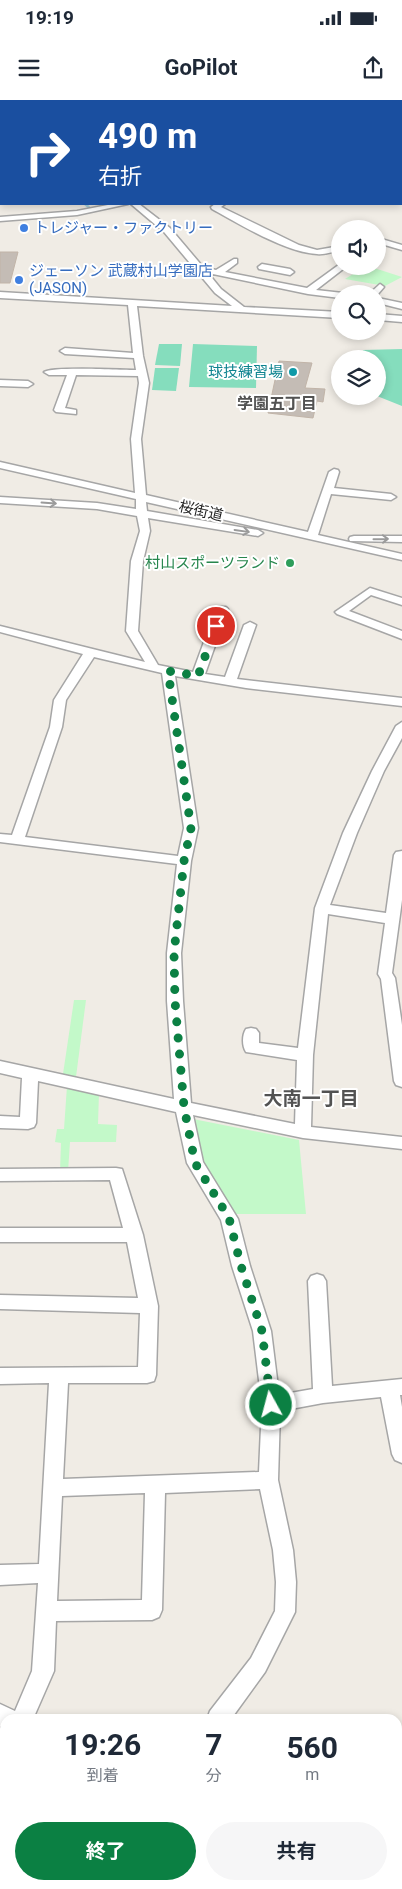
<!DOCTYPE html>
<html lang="ja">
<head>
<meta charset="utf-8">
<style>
	:root { --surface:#fff; --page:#f6f6f7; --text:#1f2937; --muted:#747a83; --accent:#0b8043 }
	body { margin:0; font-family:Roboto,"Noto Sans JP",sans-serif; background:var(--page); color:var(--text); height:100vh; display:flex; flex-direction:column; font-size:19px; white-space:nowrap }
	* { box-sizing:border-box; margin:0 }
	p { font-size:16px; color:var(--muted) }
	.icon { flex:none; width:28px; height:28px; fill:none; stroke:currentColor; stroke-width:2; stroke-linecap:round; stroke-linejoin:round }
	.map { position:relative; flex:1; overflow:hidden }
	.side { position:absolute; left:0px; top:1614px; width:402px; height:176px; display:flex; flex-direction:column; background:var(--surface); border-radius:15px 15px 0 0; box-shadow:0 2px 8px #0003 }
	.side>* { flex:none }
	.banner { position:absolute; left:0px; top:0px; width:402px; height:105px; box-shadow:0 2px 8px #0003; background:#1a4fa0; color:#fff; overflow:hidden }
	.fabs { position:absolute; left:331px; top:120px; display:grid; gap:10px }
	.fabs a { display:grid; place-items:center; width:55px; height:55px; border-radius:50%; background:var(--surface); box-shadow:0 2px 8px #0003; font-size:25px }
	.pin { position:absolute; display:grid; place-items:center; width:42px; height:42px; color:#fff; margin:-21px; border:2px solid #fff; border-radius:50%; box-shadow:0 1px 5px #0007 }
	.me { position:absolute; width:55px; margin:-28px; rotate:353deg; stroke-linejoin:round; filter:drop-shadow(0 0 4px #0008) }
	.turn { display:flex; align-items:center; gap:18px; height:105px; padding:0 15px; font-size:22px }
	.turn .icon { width:65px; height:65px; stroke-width:2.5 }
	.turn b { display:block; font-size:35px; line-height:42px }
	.eta { display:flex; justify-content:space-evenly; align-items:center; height:85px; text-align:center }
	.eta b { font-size:30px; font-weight:700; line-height:35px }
	.action { display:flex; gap:10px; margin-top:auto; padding:10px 15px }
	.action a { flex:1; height:58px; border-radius:30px; background:var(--accent); color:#fff; font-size:20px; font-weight:700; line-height:58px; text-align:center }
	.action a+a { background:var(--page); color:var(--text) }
	.status { display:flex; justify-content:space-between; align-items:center; height:35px; padding:0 25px; background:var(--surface); direction:ltr }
	.status svg { height:14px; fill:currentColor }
	header { display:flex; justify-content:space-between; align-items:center; height:65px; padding:0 15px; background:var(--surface); font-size:22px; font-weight:700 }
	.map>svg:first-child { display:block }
</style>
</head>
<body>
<div class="status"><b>19:19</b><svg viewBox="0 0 49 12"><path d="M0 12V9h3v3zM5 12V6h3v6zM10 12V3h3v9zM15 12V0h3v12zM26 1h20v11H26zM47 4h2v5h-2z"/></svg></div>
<header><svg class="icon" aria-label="menu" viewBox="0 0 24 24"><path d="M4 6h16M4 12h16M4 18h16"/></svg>GoPilot<svg class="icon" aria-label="share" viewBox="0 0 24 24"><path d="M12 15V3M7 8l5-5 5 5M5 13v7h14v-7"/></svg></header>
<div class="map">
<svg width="402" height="1789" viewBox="0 0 402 1789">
	<rect width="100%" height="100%" fill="#f0ece5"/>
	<!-- park -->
	<g fill="#c3f9c9">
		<polygon points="366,166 368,166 402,177 385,186 345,179"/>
		<polygon points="74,900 86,900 76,977 63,974"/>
		<polygon points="67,986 99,993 98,1024 117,1025 116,1042 70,1042 68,1072 60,1072 61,1043 55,1042 57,1029 64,1029"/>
		<polygon points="188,1018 299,1040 306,1114 232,1114 204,1068"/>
	</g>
	<!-- pitch -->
	<g fill="#85ddbd">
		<polygon points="159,244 182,244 180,266 155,265"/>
		<polygon points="193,244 257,246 256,288 189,287"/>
		<polygon points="402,249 402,306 377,296 378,259 362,259 363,250"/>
		<polygon points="155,268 179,268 176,291 152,290"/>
	</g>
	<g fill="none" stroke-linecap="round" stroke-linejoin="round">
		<!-- stream -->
		<polyline stroke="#a6cfdc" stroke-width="2.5" points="85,104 92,110"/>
	</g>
	<!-- building -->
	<g fill="#c4bcb5" stroke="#c1b4a8">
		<polygon points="0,152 18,152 10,183 0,183"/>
		<polygon points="279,261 312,263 305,288 325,289 323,302 317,301 313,318 268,313"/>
	</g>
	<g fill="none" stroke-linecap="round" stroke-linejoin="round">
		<!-- minor casing -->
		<g stroke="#a6a6a6" stroke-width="3">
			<g id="minor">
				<rect x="117" y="0" width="16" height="1"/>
				<rect x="172" y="0" width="7" height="1"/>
				<polygon points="0,1 2,1 0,6"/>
				<rect x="401" y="25" width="1" height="4"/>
				<rect x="0" y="32" width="1" height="4"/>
				<rect x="401" y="38" width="1" height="4"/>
				<rect x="401" y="67" width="1" height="4"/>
				<polygon points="113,104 128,104 77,115 0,121 0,117 77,111"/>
				<path d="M131 104H139L170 128 203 167 216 170 234 159H237V163L225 172 307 188 340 164V166H347L316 190 343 193 340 194V198L308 194 208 173 221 189 244 207 340 212V218L137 206 143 256 149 283 141 339 146 395 308 432 329 372 334 369 338 370 339 372 334 388 391 394 396 397 391 400 331 394 318 435 402 454V460L146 402 147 411 258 430 263 433 258 436 148 418 150 431 143 461 138 531 158 565 193 572 216 509 218 507H226L228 509 205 574 225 577 244 525 250 522 256 525 237 579 402 598V606L246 588 175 576 198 728 191 761 181 853 183 901 191 1003 295 1024 297 960 246 952C242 946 242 935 246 929L251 928 256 929 259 933V943L298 948 315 808 343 733 372 671 396 626 402 622V638L384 671 357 733 330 805 386 813 394 755 396 752 402 751V800L392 873 395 878 402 925V987L396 985 394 981 381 879 378 874 385 823 328 814 313 955 311 1027 402 1037V1049L303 1038 193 1015 203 1062 238 1119 250 1166 271 1231 279 1295 313 1289 308 1181 311 1176 317 1174 323 1176 326 1181 332 1286 402 1279V1295H400L402 1307V1363L395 1360 392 1354 381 1297 323 1303 280 1311 278 1380 293 1450 296 1482 295 1512 265 1572 231 1619H207L210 1611 251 1558 275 1511 276 1482 273 1450 260 1389 165 1393 162 1510 159 1517 152 1520 56 1521 54 1571 33 1619H5V1629L0 1626V1604L15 1611 32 1571 38 1483 0 1485V1465L39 1464 49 1283 0 1284V1268L138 1267 140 1213 0 1209V1195L138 1198 127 1142H0V1128H123L110 1080 0 1081V1069L116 1068 122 1069 143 1135 158 1206 156 1275 154 1281 147 1283H68L63 1379 259 1372 262 1305 253 1231 232 1166 221 1120 187 1063 176 1012 38 981 36 1023 34 1027 28 1029 0 1028V1016L20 1017 22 978 0 973V961L174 999 167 901V853L177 764 0 742V734L12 735 50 627 54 600 83 554 0 532V526L145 562 126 531 131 461 140 431 137 416 97 409 0 403V397L97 403 136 409V399L0 368V362L135 393 131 339 139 283 138 276 76 275 65 308 76 310V314L56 312 54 310 67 275H49L44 272C52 266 121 270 136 270L134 258 65 254 60 251 65 248 133 253 128 205 0 198V192L232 206 215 193 164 132ZM94 557 162 573 184 728 178 756 25 737 62 627 66 600ZM145 1393 142 1500 57 1501 62 1396Z"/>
				<path d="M215 104H225L221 107 299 145 317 150 340 146V150C332 152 324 155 317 154 287 153 239 124 212 109L211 107Z"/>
				<polygon points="378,138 402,145 402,150 378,143"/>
				<polygon points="262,164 290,169 294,172 290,175 259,169 258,167"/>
				<polygon points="380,184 384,187 378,194 369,194"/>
				<polygon points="378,198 402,203 402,209 378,203"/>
				<polygon points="378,214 402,216 402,222 378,220"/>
				<polygon points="0,280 28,281 33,284 28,287 0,286"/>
				<polygon points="354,436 402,436 402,442 350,441 349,439 350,437"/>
				<polygon points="370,488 402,498 402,505 371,495 349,511 402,531 402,539 337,514 335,512"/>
				<polygon points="5,1710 5,1757 0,1755 0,1712"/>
				<polygon points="81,1785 112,1785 114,1789 83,1789"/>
			</g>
		</g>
		<!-- major casing -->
		<g stroke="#976a03" stroke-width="2">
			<g id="major">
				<polygon points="249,0 263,0 263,1 250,1"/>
				<rect x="401" y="30" width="1" height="6"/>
			</g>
		</g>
		<!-- minor -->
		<use href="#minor" fill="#fff" fill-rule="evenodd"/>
		<!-- major -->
		<use href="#major" fill="#fad5a0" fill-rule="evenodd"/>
	</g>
	<!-- one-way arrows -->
	<defs><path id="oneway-shaft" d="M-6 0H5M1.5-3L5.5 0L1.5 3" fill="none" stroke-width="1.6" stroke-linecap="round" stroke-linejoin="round" transform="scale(1.25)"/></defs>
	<g stroke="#9a9a9a">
		<use href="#oneway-shaft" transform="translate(49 403) rotate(4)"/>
		<use href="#oneway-shaft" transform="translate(242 431) rotate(8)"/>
		<use href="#oneway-shaft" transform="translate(381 439) rotate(-1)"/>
	</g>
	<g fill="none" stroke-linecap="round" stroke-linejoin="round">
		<!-- route -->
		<polyline stroke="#0b8043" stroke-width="9" stroke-dasharray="0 16.2" points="216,526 198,576 168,571 191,728 184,761 174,853 175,901 184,1007 195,1063 229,1118 241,1166 262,1231 271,1305"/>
	</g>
	<!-- markers -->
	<g fill="#3f7fe0" stroke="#fff" stroke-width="2">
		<circle cx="24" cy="128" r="5"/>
		<circle cx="19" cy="180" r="5"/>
	</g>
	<circle fill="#0f9aa8" stroke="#fff" stroke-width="2" cx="293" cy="272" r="5"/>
	<circle fill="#2e9e5b" stroke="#fff" stroke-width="2" cx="290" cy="463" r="5"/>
	<g text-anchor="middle" stroke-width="4" stroke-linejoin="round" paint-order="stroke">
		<!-- far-shop labels -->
		<g font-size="15" fill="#366cbe" stroke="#fff" text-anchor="start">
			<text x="34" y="133">トレジャー・ファクトリー</text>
			<text x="29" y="176">ジェーソン 武蔵村山学園店<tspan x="29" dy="17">(JASON)</tspan></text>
		</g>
		<!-- far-culture labels -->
		<g font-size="15" fill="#0d838f" stroke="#fff" text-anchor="end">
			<text x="283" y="277">球技練習場</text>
		</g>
		<!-- far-street labels -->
		<g font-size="15" fill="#1f1f1f" stroke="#fff">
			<text transform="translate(201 411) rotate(13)" y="5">桜街道</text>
		</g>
		<!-- far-leisure labels -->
		<g font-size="15" fill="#27864d" stroke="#fff" text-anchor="end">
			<text x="280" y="468">村山スポーツランド</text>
		</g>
		<!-- far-neighbourhood labels -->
		<g font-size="16" font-weight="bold" fill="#525252" stroke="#fff">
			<text x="277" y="309">学園五丁目</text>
		</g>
		<!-- neighbourhood labels -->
		<g font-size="19" font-weight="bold" fill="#525252" stroke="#fff">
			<text x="311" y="1005">大南一丁目</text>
		</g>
	</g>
</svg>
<div class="fabs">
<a><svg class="icon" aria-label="sound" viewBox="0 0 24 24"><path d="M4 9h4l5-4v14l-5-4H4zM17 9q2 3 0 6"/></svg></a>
<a><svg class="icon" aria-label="search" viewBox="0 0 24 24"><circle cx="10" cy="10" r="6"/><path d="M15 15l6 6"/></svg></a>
<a><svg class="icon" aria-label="layers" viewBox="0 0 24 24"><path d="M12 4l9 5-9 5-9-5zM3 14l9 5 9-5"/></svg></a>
</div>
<div class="pin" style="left:216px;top:526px;background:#d93025"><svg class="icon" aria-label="arrive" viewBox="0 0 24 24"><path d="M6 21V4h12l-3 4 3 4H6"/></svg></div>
<svg class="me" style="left:271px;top:1305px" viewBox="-20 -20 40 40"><circle r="17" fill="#0b8043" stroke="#fff" stroke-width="3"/><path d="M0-11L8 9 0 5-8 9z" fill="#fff"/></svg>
<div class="banner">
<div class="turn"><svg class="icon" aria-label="right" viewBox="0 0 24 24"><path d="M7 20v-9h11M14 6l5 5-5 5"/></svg><div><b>490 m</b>右折</div></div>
</div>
<section class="side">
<div class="eta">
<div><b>19:26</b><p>到着</p></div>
<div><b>7</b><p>分</p></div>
<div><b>560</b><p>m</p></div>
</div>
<div class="action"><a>終了</a><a>共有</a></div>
</section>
</div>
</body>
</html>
